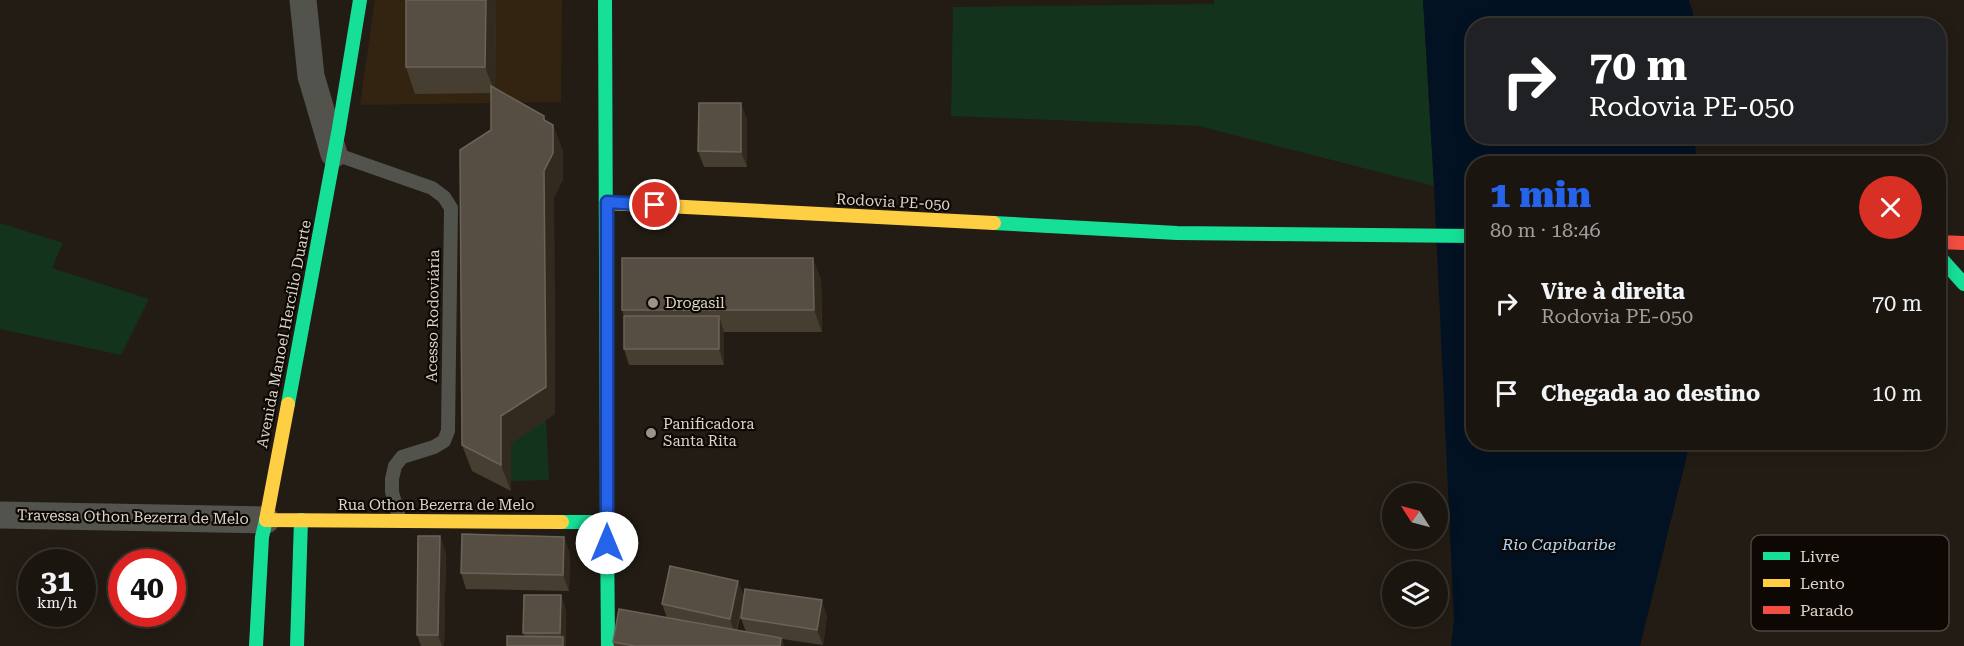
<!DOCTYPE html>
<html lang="pt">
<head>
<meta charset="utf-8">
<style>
	:root { --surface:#1a150f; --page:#231e18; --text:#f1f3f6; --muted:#9f9f9e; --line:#38342f; --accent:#2563eb }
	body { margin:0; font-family:"Roboto Serif",serif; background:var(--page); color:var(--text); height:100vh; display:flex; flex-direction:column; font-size:22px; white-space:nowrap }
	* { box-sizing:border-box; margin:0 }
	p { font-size:20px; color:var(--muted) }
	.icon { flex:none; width:33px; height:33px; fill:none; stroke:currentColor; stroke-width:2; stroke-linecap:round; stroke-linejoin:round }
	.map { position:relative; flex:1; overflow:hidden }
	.details { position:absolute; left:1466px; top:156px; width:480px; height:294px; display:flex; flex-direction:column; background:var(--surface); border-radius:24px; box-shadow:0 3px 15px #0003,0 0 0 2px var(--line) }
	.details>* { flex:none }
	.hud { position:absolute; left:1466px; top:18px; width:480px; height:126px; border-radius:24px; box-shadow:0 3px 15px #0003,0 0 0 2px var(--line); background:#202124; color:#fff; overflow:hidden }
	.needle { width:39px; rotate:306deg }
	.buttons { position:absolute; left:1382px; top:483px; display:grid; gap:12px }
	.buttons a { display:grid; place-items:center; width:66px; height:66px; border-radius:50%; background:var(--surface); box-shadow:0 3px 15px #0003,0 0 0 2px var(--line); font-size:30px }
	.speed { position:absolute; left:18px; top:549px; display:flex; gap:12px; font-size:30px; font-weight:700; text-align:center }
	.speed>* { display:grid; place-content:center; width:78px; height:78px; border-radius:50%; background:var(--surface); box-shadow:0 3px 15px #0003,0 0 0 2px var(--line); line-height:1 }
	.speed small { font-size:15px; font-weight:400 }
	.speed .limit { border:9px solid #d22; background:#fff; color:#111 }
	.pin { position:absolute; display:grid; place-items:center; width:51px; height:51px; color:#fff; margin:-26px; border:3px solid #fff; border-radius:50%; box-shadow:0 2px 6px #0007 }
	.me { position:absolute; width:66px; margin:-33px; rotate:0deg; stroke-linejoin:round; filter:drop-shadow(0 0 4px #0008) }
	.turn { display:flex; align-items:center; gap:21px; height:126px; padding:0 24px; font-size:27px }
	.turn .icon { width:78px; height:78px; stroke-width:2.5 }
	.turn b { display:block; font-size:42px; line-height:51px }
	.round { display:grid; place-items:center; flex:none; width:63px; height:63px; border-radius:32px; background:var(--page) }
	.overview { display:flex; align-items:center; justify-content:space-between; height:102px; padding:0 24px }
	h1 { font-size:36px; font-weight:800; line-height:45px; color:var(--accent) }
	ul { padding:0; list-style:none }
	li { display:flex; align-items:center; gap:18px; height:90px; padding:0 24px }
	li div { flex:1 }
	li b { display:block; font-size:22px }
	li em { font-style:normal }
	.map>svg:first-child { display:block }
</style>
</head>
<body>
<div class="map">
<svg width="1964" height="646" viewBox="0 0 1964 646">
	<rect width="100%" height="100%" fill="#221c14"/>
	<!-- built -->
	<polygon fill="#322411" points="375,0 562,0 561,102 360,105"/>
	<!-- green -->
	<g fill="#14331c">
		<polygon points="1214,0 1423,0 1434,186 1199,126 951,116 953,7 1214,4"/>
		<polygon points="0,223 63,243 52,268 149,299 121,355 0,329"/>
		<polygon points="546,420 549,480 511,481 511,443"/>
	</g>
	<!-- water -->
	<polygon fill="#031222" points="1423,0 1689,0 1693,13 1693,25 1473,26 1473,136 1695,137 1696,163 1473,164 1473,442 1690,443 1640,646 1451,646 1454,620 1434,186"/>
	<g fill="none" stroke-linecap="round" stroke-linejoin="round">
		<!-- lane -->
		<polyline stroke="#52534c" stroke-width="14" points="335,154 432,188 444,197 451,208 448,431 444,441 434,447 402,457 395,466 392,479 392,492 400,521"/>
		<!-- street -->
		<g stroke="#52534c" stroke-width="27">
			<polyline points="303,0 311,76 334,154"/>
			<polyline points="0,515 266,520"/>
		</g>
		<!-- fast -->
		<g stroke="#16e098" stroke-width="14">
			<polyline points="994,223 1177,233 1473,236"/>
			<polyline points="1938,255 1964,284"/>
			<polyline points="288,404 339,128 360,0"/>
			<polyline points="562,522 607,522 605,0"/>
			<polyline points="607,522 608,646"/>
			<polyline points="256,646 262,537 266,520"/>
			<polyline points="297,646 301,520"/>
		</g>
		<!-- slow -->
		<g stroke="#ffcf43" stroke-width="14">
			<polyline points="607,203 994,223"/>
			<polyline points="288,404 266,520 562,522"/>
		</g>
		<!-- jam -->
		<polyline stroke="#f24e42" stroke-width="14" points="1938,242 1964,243"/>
	</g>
	<!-- wall -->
	<g fill="#473e32" fill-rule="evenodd">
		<polygon points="496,0 495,88 553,125 563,152 563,179 554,198 555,414 511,443 511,491 472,471 462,445 491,130 491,93 415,94 406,67"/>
		<polygon points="747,119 747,167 704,167 698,151"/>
		<polygon points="821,279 822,332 724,332 724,365 629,365 624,349 624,316 622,310"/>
		<polygon points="446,552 444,646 421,646 417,635"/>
		<polygon points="570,553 569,591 466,589 461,573"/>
		<polygon points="561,595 566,611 566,646 507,646 525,636 523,633"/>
		<path d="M744 595 827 616 823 645 782 639 784 646H614L613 642 667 618 662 604ZM743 604 741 618 746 632 737 630Z"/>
	</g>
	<!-- shaded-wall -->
	<g fill="#322a1f">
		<polygon points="486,0 496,0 495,93 485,67"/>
		<polygon points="741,103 747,119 747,167 741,152"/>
		<polygon points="544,116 553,142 553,125 563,152 563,179 554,198 555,414 511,443 511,491 501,465 501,416"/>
		<polygon points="813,258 821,279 822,332 814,310"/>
		<polygon points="719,316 724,332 724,365 719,349"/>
		<polygon points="440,536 446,552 444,646 442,646 438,635"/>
		<polygon points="564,537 570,553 569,591 563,575"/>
		<polygon points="738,581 744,596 735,635 730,619"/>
		<polygon points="561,595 566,611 566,646 563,646 563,639 560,633"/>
		<polygon points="822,600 827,616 823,645 817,630"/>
		<polygon points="781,638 784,646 780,646"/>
	</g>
	<!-- building -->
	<g fill="#574e43" stroke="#6c6358" stroke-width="1.5">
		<polygon points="406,0 486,0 485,67 406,67"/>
		<polygon points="491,86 544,116 544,120 553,125 553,153 544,171 546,387 501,416 501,465 462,445 460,150 491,130"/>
		<polygon points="699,103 741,103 741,152 698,151"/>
		<polygon points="622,258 813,258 814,310 622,310"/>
		<rect x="624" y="316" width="95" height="33"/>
		<polygon points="462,534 564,537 563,575 461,573"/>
		<polygon points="418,536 440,536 438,635 417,635"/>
		<polygon points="670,566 738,581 730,619 662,604"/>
		<polygon points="745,589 822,600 817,630 741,618"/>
		<polygon points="524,595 561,595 560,633 523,633"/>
		<polygon points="619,609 781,638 780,646 635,646 613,642"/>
		<polygon points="507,636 563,637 563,646 507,646"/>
	</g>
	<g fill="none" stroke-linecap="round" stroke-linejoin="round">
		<!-- route casing -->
		<g stroke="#184099" stroke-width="15">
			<polyline id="route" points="607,543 607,202 655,205"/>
		</g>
		<!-- route -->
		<use href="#route" stroke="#2563eb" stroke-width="10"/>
	</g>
	<!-- markers -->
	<g fill="#9a948a" stroke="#0d0804" stroke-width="2">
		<circle cx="653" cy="303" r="6"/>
		<circle cx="651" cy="433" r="6"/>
	</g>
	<g text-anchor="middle" stroke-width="4.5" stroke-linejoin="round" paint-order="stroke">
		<!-- street labels -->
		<g font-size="15" fill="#dbd4ca" stroke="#0d0804">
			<text transform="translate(893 202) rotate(3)" y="5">Rodovia PE-050</text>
			<text transform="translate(433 316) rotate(-89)" y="5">Acesso Rodoviária</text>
			<text transform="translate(284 334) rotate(-79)" y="5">Avenida Manoel Hercílio Duarte</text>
			<text x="436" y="510">Rua Othon Bezerra de Melo</text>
			<text transform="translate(133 517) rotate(1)" y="5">Travessa Othon Bezerra de Melo</text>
		</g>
		<!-- poi labels -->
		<g font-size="15" fill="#dbd4ca" stroke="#0d0804" text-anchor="start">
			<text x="665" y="308">Drogasil</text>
			<text x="663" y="429">Panificadora<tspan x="663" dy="17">Santa Rita</tspan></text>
		</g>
		<!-- water labels -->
		<g font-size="16" font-style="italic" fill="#b0d7fa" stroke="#0d0804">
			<text x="1559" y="550">Rio Capibaribe</text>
		</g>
	</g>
	<!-- legend -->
	<rect x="1751" y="535" width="198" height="96" rx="9" fill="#0d0804" stroke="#4b453f" stroke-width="1.5"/>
	<rect x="1763" y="552" width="27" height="8" fill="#16e098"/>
	<rect x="1763" y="579" width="27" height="8" fill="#ffcf43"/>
	<rect x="1763" y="606" width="27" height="8" fill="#f24e42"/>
	<g font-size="16" fill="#dbd4ca">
		<text x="1800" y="562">Livre</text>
		<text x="1800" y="589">Lento</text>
		<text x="1800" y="616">Parado</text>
	</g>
</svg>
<div class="buttons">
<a><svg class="needle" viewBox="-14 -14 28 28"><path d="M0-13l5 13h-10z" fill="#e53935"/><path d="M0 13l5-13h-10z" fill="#9f9f9e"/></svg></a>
<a><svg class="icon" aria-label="layers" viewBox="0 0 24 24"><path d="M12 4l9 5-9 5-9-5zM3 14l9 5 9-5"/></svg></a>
</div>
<div class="speed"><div>31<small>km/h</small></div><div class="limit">40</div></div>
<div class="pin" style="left:655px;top:205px;background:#d93025"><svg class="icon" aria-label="arrive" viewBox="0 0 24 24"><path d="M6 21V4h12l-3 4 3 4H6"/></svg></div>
<svg class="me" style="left:607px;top:543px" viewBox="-20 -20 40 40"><circle r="19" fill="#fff"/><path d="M0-13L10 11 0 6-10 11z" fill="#2563eb"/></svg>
<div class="hud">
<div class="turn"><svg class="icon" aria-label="right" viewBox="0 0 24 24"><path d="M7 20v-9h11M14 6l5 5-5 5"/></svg><div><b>70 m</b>Rodovia PE-050</div></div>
</div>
<section class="details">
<div class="overview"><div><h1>1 min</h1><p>80 m · 18:46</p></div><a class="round" style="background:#d93025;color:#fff"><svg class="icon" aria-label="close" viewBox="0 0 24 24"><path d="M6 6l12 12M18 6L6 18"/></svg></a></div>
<ul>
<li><svg class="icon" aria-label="right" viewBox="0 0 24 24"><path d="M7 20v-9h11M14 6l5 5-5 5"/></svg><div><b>Vire à direita</b><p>Rodovia PE-050</p></div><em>70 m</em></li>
<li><svg class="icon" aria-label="arrive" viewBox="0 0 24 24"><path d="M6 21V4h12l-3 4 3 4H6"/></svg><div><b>Chegada ao destino</b></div><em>10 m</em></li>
</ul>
</section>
</div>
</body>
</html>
